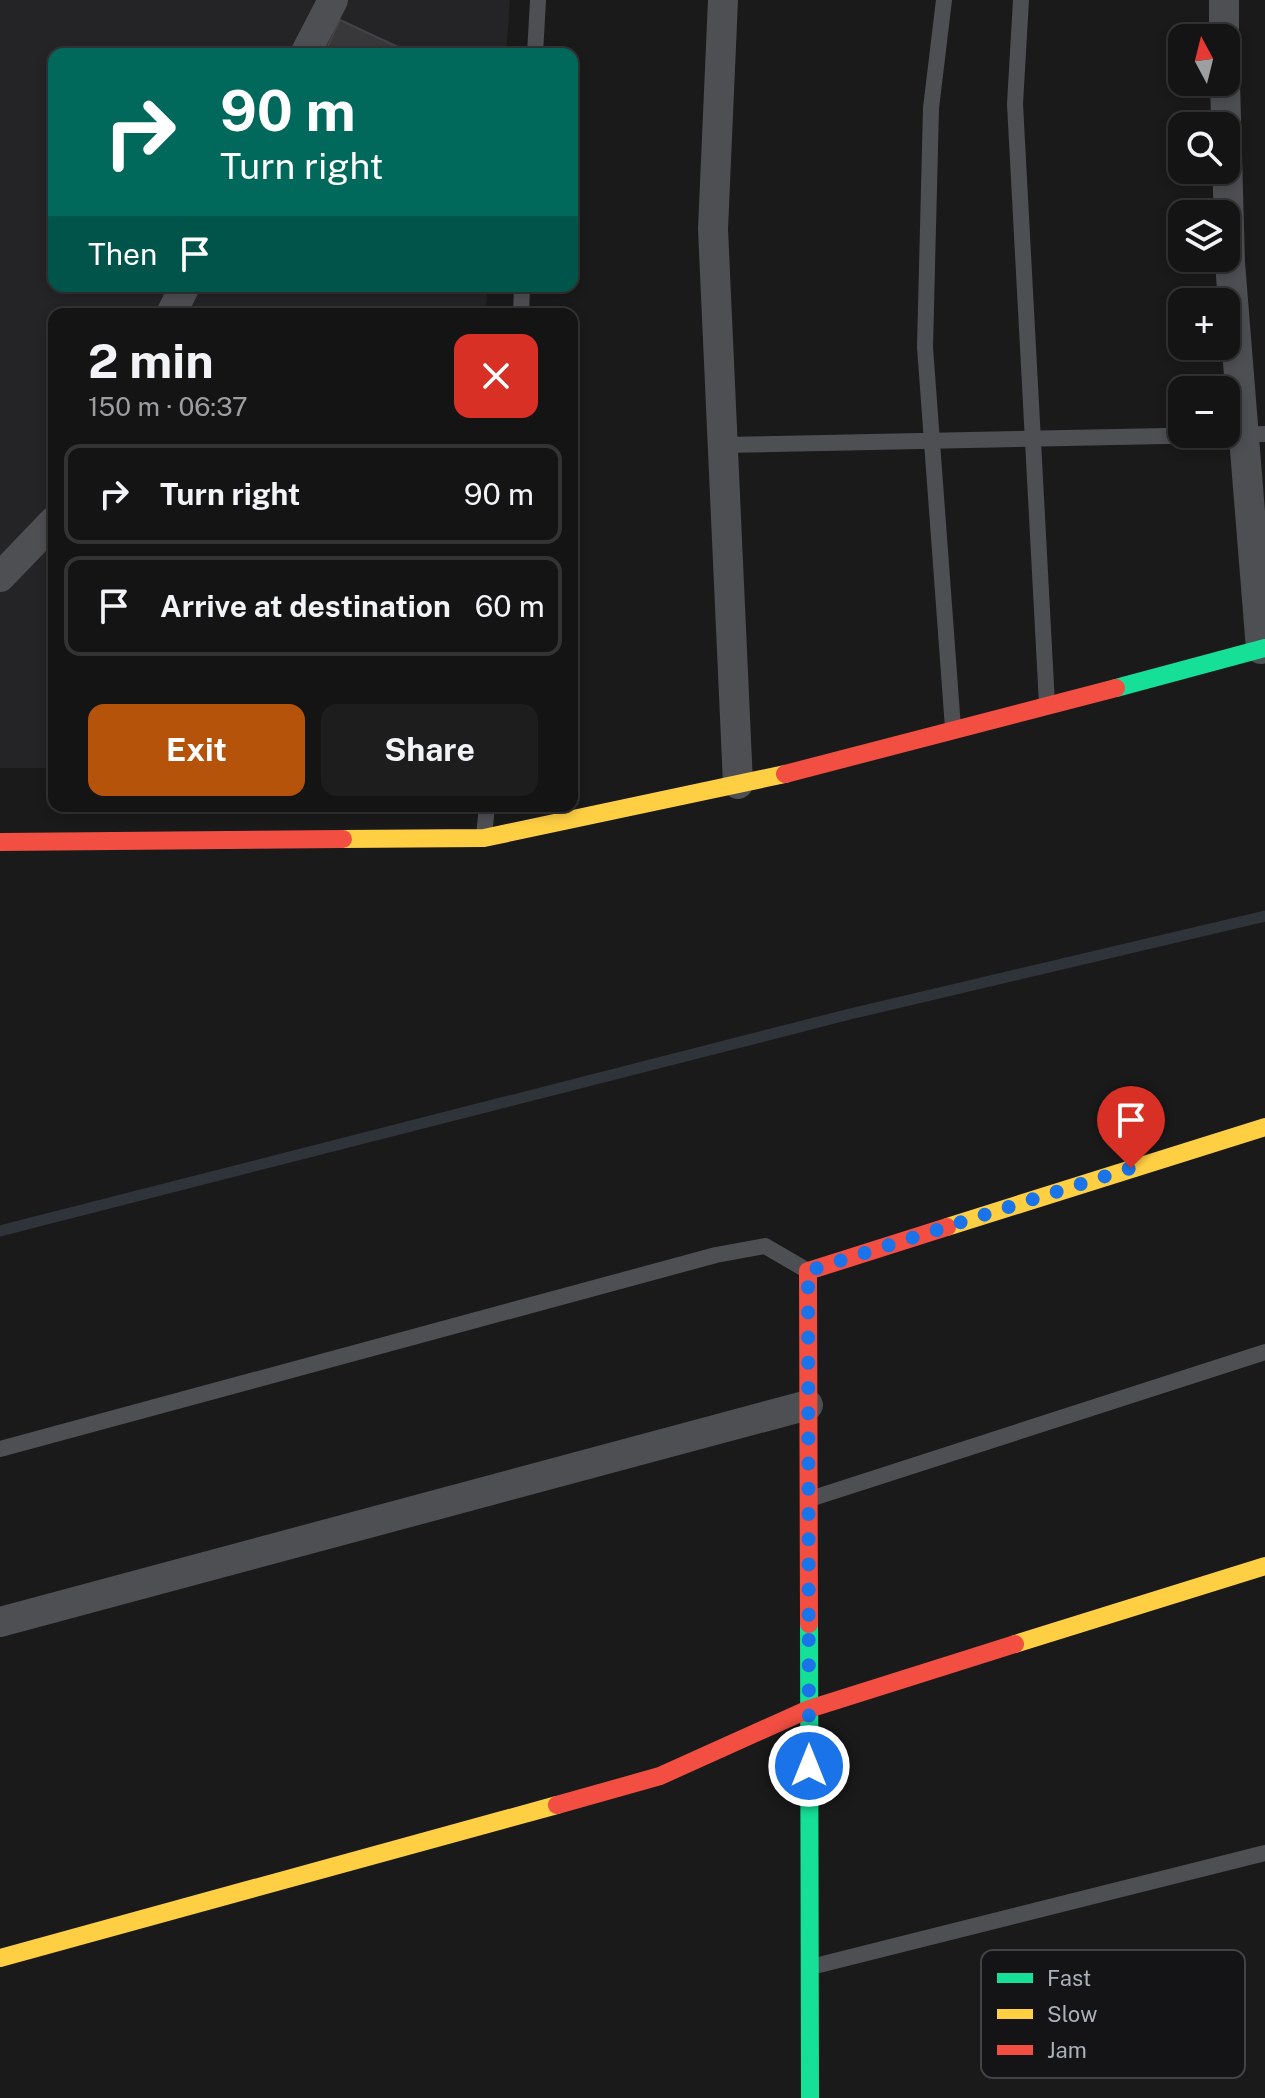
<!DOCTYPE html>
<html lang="en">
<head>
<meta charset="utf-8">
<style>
	:root { --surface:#141414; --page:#1d1d1d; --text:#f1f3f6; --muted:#9d9ea0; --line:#333334; --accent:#b45309 }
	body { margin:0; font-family:"Public Sans",sans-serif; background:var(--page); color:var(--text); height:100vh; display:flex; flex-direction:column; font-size:30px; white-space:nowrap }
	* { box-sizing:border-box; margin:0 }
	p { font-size:26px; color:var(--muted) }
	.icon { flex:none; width:44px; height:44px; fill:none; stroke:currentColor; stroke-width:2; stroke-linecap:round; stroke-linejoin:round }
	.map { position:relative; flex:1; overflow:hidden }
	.panel { position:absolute; left:48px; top:308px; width:530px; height:504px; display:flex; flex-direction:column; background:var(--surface); border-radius:16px; box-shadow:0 4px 12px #0003,0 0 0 2px var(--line) }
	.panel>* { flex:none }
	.hud { position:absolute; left:48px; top:48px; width:530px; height:244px; border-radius:16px; box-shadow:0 4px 12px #0003,0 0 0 2px var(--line); background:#00695c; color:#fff; overflow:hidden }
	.needle { width:52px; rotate:353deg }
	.tools { position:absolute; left:1168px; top:24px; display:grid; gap:16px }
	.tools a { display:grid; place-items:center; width:72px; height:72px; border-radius:16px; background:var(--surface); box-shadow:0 4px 12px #0003,0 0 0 2px var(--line); font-size:40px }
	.pin { position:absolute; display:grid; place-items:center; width:68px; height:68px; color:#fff; margin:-82px -34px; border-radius:50% 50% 50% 0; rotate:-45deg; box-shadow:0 0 8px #0007 }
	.pin .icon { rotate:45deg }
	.me { position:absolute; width:88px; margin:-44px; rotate:0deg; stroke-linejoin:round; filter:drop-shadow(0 0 6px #0008) }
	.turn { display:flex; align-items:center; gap:28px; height:168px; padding:0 40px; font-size:36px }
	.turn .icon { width:104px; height:104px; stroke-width:2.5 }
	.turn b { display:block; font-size:56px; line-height:68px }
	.then { display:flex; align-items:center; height:76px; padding:0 40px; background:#0003; gap:16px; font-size:30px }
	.round { display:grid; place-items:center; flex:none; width:84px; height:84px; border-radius:16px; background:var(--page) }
	.head { display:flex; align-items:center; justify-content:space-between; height:136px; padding:0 40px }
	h1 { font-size:48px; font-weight:700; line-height:60px }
	.button { display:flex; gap:16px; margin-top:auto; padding:16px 40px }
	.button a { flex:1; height:92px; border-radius:16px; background:var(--accent); color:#fff; font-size:32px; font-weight:700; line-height:92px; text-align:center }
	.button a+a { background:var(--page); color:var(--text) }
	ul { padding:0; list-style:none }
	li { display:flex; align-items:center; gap:24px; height:100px; margin:0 16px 12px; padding:0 24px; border:4px solid var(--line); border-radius:16px }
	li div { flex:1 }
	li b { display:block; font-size:30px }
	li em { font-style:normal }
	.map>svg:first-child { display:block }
</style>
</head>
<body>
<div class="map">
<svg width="1265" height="2098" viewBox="0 0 1265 2098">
	<rect width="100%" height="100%" fill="#1a1a1a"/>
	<!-- built -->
	<polygon fill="#242426" points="0,0 510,0 506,54 54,54 54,286 488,286 485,314 54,314 54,768 0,768"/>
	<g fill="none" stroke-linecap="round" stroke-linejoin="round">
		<!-- stream -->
		<polyline stroke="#2e343a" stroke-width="11" points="0,1231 850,1014 1265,916"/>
	</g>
	<!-- building -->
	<polygon fill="#38383a" stroke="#424346" stroke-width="2" points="340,20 413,54 324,54"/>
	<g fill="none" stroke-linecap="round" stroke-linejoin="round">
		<!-- lane -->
		<g stroke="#4e4f52" stroke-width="16">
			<polyline points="944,0 931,108 925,347 953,728"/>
			<polyline points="1021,0 1015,104 1047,704"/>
			<polyline points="535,54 538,0"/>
			<polyline points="521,314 522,286"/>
			<polyline points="722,445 1265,434"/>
			<polyline points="484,836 487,806"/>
			<polyline points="0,1449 716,1255 765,1246 808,1271"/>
			<polyline points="810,1499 1265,1352"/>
			<polyline points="811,1967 1265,1853"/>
		</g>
		<!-- street -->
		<g stroke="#4e4f52" stroke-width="30">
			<polyline points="723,0 713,229 738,784"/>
			<polyline points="1224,0 1224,38"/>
			<polyline points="305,54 333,0"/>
			<polyline points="1225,82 1230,263 1261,649"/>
			<polyline points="171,314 185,286"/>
			<polyline points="0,577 54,521"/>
			<polyline points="0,1622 808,1405"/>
		</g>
		<!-- fast -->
		<g stroke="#16e098" stroke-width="18">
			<polyline points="1116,688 1265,648"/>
			<polyline points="809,1624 810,2098"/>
		</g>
		<!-- slow -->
		<g stroke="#ffcf43" stroke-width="18">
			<polyline points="343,839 484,838 785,774"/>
			<polyline points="947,1227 1265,1127"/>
			<polyline points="1015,1644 1265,1566"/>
			<polyline points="0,1958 557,1805"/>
		</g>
		<!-- jam -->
		<g stroke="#f24e42" stroke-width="18">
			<polyline points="785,774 1116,688"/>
			<polyline points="0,842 343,839"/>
			<polyline points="809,1624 808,1271 947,1227"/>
			<polyline points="557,1805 660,1776 809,1709 1015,1644"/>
		</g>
	</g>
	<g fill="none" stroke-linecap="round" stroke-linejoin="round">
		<!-- route -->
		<polyline stroke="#1a73e8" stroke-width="14" stroke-dasharray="0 25.2" points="809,1766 808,1271 1131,1168"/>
	</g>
	<!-- legend -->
	<rect x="981" y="1950" width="264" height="128" rx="12" fill="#141416" stroke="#424347" stroke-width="2"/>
	<rect x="997" y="1973" width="36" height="10" fill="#16e098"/>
	<rect x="997" y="2009" width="36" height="10" fill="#ffcf43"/>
	<rect x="997" y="2045" width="36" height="10" fill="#f24e42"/>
	<g font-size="22" fill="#acb0b9">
		<text x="1047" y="1986">Fast</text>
		<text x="1047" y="2022">Slow</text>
		<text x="1047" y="2058">Jam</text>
	</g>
</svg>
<div class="tools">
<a><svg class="needle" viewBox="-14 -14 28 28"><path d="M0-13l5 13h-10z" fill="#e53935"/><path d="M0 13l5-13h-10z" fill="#9d9ea0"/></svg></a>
<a><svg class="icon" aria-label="search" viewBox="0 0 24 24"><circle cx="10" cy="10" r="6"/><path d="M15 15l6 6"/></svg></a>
<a><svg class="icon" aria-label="layers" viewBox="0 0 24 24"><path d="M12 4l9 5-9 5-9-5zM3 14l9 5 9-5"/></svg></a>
<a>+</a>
<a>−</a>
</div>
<div class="pin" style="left:1131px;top:1168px;background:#d93025"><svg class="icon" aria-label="arrive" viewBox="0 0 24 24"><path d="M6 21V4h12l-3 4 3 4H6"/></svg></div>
<svg class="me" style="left:809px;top:1766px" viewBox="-20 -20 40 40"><circle r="17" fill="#1a73e8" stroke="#fff" stroke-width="3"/><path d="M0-11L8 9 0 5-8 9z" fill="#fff"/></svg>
<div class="hud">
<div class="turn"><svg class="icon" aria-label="right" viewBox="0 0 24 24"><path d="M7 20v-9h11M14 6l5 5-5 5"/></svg><div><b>90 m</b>Turn right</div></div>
<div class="then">Then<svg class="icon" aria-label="arrive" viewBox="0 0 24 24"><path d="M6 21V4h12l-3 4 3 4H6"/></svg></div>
</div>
<section class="panel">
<div class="head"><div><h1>2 min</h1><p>150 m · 06:37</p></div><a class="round" style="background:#d93025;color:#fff"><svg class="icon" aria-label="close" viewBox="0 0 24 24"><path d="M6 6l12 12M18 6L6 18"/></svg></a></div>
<ul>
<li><svg class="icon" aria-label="right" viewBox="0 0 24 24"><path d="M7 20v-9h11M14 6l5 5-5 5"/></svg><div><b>Turn right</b></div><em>90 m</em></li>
<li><svg class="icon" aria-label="arrive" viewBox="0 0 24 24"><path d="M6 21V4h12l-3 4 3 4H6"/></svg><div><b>Arrive at destination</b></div><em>60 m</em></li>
</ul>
<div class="button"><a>Exit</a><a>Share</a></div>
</section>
</div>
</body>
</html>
